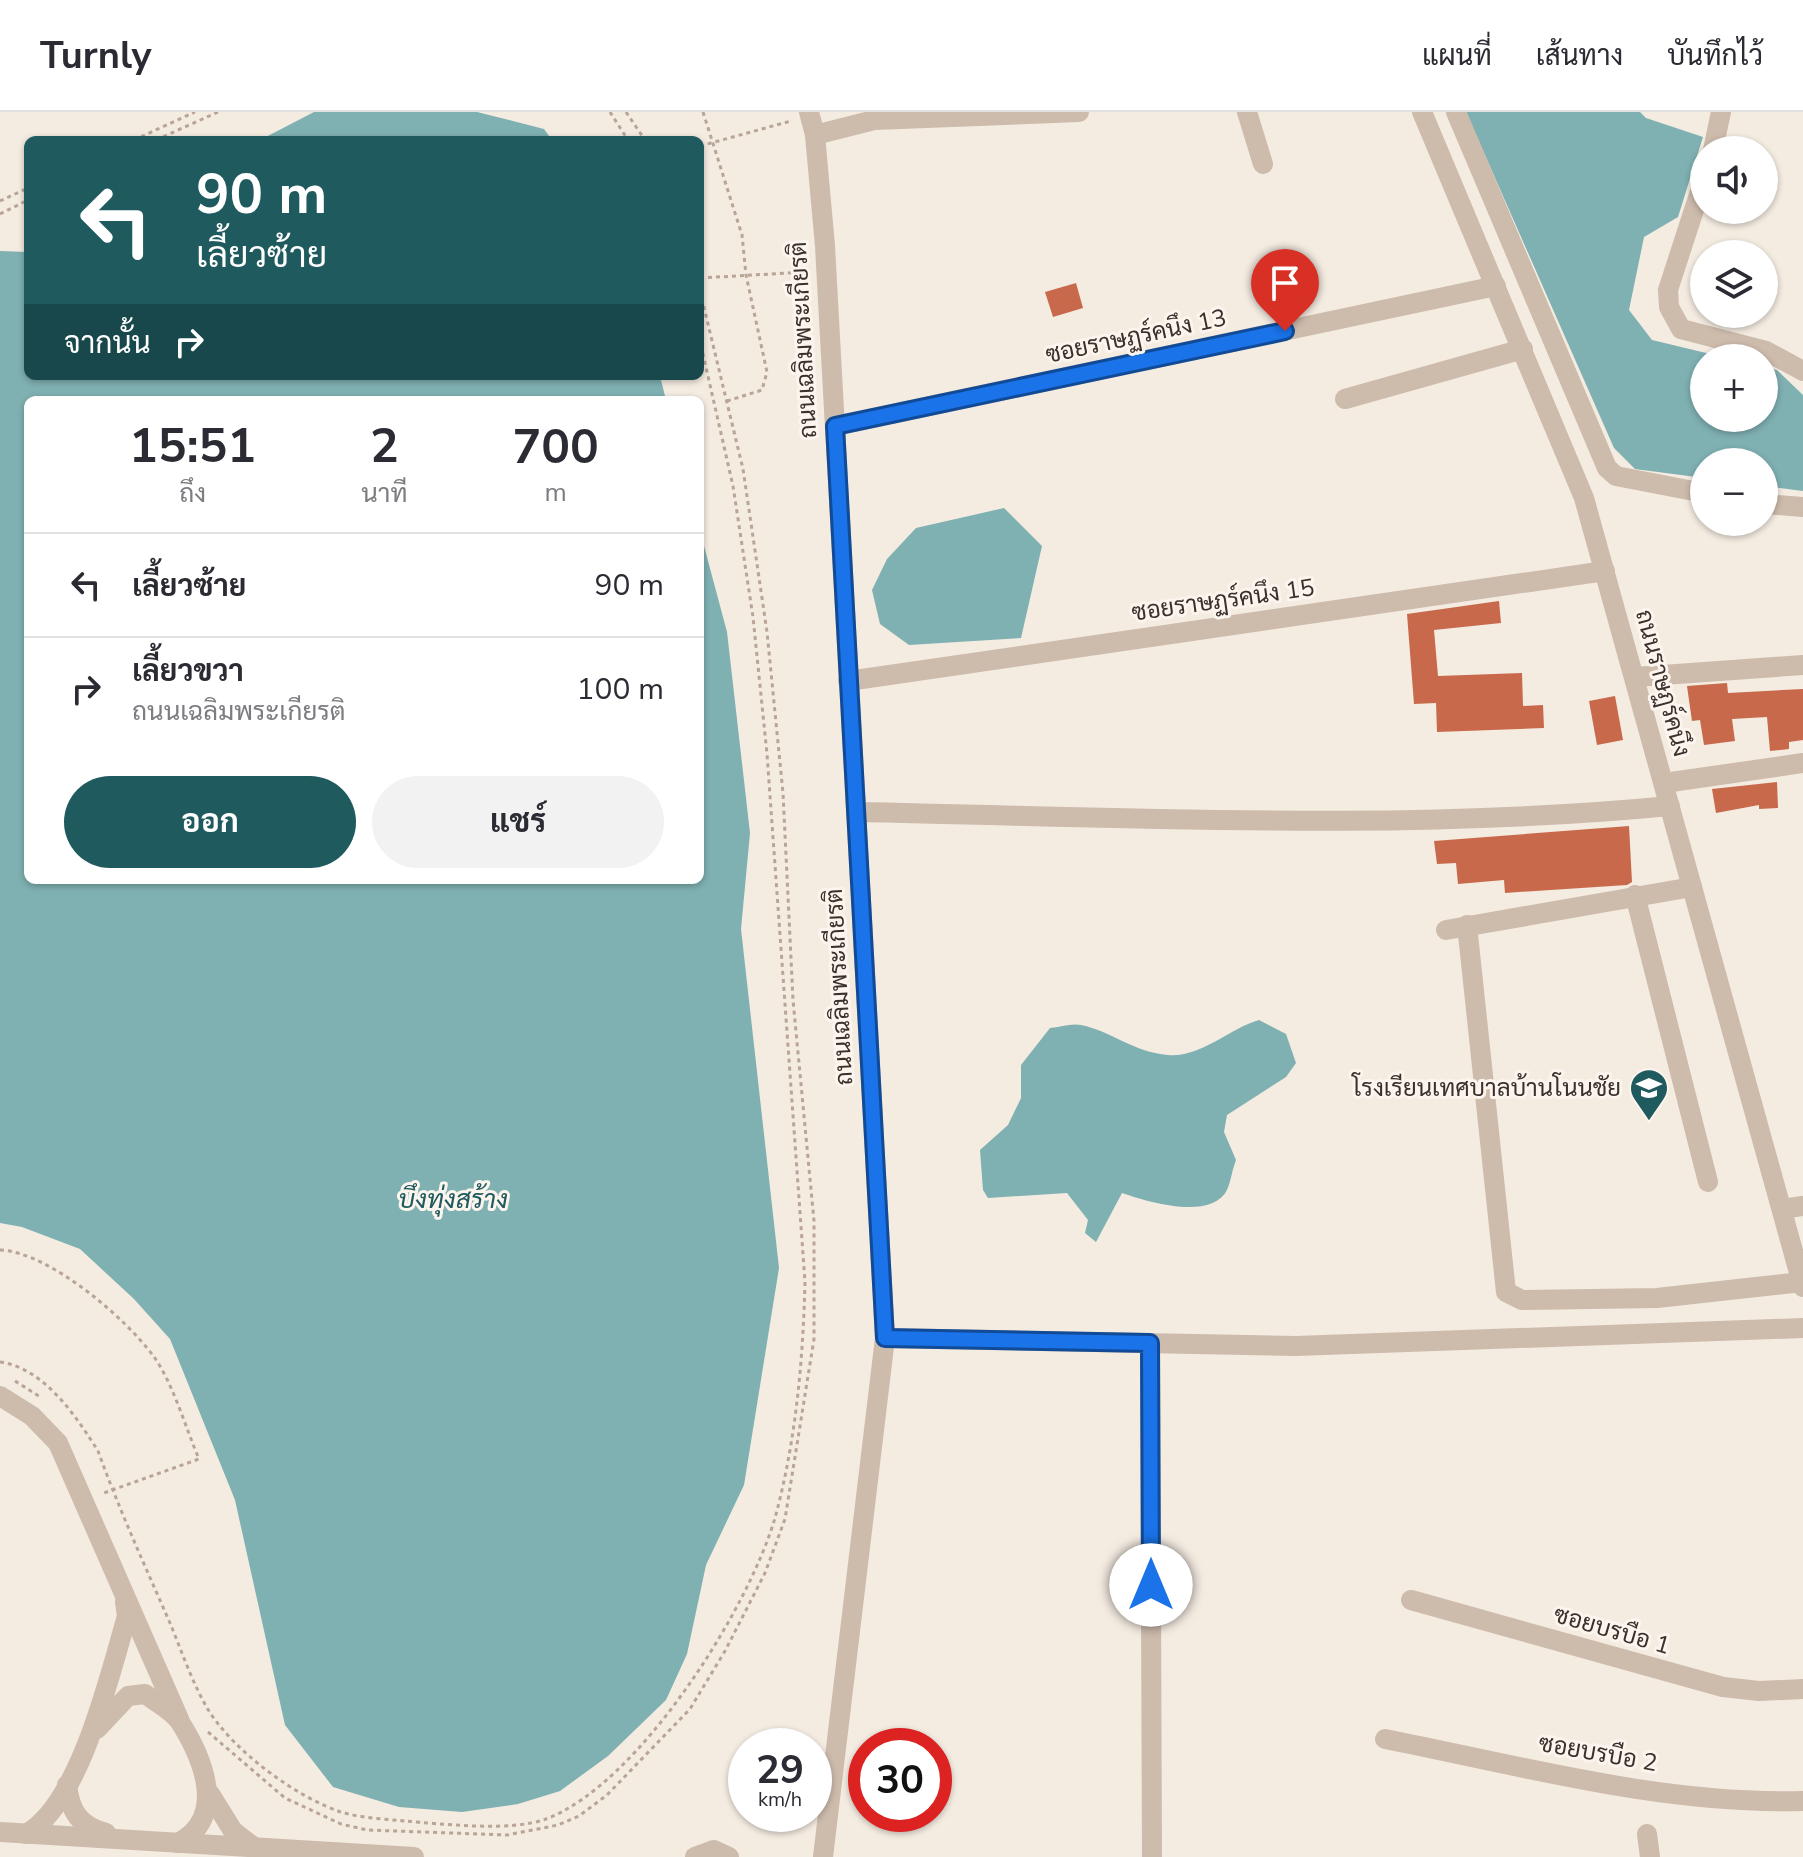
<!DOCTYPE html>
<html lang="th">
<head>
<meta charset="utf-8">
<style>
	:root { --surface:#fff; --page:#f2f2f3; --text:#2b2b33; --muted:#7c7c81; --line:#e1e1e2; --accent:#1f5a5e }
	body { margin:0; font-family:"Nunito Sans",Sarabun,sans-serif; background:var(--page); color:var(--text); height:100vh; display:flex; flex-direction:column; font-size:30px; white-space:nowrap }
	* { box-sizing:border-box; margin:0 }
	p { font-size:26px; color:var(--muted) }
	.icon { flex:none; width:44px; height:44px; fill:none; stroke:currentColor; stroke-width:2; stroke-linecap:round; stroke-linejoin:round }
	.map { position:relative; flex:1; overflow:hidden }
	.sheet { position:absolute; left:24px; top:284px; width:680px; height:488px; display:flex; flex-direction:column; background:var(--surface); border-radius:12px; box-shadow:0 2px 6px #0004 }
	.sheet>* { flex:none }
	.top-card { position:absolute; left:24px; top:24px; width:680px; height:244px; border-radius:12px; box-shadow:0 2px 6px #0004; background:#1f5a5e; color:#fff; overflow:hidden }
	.tools { position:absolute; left:1690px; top:24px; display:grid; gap:16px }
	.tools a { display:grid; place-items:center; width:88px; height:88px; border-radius:50%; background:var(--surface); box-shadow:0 2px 6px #0004; font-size:40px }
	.speed { position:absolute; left:728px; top:1616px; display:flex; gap:16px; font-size:40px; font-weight:700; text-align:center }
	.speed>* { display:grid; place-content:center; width:104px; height:104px; border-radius:50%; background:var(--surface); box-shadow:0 2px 6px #0004; line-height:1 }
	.speed small { font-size:20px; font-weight:400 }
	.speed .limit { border:12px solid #d22; background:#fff; color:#111 }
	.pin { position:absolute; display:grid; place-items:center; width:68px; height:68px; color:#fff; margin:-82px -34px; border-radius:50% 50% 50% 0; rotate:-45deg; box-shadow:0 0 8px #0007 }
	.pin .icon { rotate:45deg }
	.me { position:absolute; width:88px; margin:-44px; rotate:0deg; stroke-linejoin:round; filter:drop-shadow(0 0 6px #0008) }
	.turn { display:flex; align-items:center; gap:28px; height:168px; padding:0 40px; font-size:36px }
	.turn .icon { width:104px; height:104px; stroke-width:2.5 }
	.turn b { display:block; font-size:56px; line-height:68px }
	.then { display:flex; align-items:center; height:76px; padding:0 40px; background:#0003; gap:16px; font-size:30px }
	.eta { display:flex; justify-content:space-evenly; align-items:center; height:136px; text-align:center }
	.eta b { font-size:48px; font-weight:700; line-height:56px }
	.button { display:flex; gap:16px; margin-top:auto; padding:16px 40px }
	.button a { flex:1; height:92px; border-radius:48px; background:var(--accent); color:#fff; font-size:32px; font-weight:700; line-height:92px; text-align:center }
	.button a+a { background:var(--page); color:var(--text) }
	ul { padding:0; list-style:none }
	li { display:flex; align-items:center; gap:24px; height:104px; padding:0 40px; border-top:2px solid var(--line) }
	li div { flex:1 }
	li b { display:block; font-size:30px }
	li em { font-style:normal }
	header { display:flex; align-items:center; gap:48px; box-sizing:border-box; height:112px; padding:0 40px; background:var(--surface); border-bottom:2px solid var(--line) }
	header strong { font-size:38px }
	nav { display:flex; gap:44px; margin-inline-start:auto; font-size:28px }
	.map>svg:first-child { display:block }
</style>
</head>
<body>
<header>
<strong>Turnly</strong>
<nav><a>แผนที่</a><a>เส้นทาง</a><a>บันทึกไว้</a></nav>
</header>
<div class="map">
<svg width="1803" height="1745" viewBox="0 0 1803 1745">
	<rect width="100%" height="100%" fill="#f4ebe1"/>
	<!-- water -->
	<g fill="#7fb0b2">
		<polygon points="314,0 477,0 544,17 552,28 260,28"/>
		<polygon points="1466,0 1640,0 1646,6 1703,25 1678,105 1644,125 1629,198 1652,228 1727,246 1704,246 1704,306 1764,306 1764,255 1777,258 1803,283 1803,379 1764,374 1764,350 1704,350 1704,366 1635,357 1614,336"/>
		<polygon points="0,139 28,140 28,264 660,264 666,288 28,288 28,768 700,768 700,419 727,520 750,721 741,817 779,1156 744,1373 706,1453 687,1542 666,1588 608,1644 560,1679 518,1692 462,1700 399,1695 333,1675 285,1613 235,1388 170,1227 134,1187 80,1137 22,1115 0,1111"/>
		<polygon points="1004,396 1042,434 1021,526 909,533 880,512 872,478 887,447 916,416"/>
		<path d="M1259 908 1286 922 1296 951 1286 965 1227 1003 1224 1020 1236 1048C1232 1058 1231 1069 1227 1078 1211 1109 1148 1090 1122 1081L1096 1130 1085 1121 1088 1108 1067 1081 988 1086 983 1078 980 1038 1008 1013 1021 986V953L1050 916C1060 915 1072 911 1081 913 1111 919 1133 940 1168 943 1201 946 1230 916 1259 908Z"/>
	</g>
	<!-- building -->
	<g fill="#c8694b">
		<polygon points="1076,171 1083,196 1053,205 1045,180"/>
		<polygon points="1499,489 1501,511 1434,518 1438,564 1522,561 1523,594 1543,593 1544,616 1437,620 1436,591 1414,592 1407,502"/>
		<polygon points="1727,571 1728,581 1803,577 1803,628 1789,630 1789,637 1770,639 1767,605 1732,607 1735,629 1704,633 1700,608 1692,609 1687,574"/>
		<polygon points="1615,584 1623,628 1597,633 1589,589"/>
		<polygon points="1777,670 1778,696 1759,697 1759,693 1716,701 1712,677"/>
		<polygon points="1629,714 1632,770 1627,773 1505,781 1504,768 1458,772 1456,751 1437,752 1434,729"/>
	</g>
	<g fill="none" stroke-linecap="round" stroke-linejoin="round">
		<!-- path -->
		<g stroke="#b9a596" stroke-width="3" stroke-dasharray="4 4" stroke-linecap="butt">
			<polyline points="610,0 628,28"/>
			<polyline points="626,0 645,28"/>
			<polyline points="703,0 742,123 746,163 767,260 762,278 727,289"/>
			<polyline points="134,28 195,0"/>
			<polyline points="156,28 218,0"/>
			<polyline points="700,34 791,9"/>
			<polyline points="0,89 28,76"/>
			<polyline points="0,102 28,88"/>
			<polyline points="700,166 806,160"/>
			<path d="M0 1138C49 1140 126 1206 154 1245 173 1271 186 1317 199 1347L101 1382"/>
			<path d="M0 1250C44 1256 76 1304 98 1339 119 1397 145 1454 170 1511 182 1540 193 1573 209 1599 235 1640 296 1685 341 1700 361 1706 384 1707 405 1709 442 1712 511 1720 546 1707 639 1672 748 1498 775 1406 796 1329 803 1248 805 1170L767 642 753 505 733 374 700 229"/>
			<polyline points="15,1269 42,1286"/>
			<polyline points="208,1620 285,1686 341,1712 367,1718 507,1723 558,1713 579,1704 607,1683 690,1597 725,1539 765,1461 785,1407 814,1227 814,1109 793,888 783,681 767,520 743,357 700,179"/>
		</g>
		<!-- minor -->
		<g stroke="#cdbbac" stroke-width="20">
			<polyline points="809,0 815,23 825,134 885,1226 823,1745"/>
			<polyline points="1247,0 1263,52"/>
			<polyline points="1422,0 1584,386 1803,1175"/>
			<polyline points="1456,0 1607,356 1616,364 1704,381"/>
			<polyline points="815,23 874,8 1079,0"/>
			<polyline points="1713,38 1721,0"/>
			<polyline points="1704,67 1668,178 1669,195 1681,217 1766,239 1803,259"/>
			<polyline points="1345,287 1523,237"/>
			<polyline points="835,314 1496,174"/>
			<polyline points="1764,392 1803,395"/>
			<polyline points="1635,565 1803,553"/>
			<polyline points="848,569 1605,459"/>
			<polyline points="1664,671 1803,651"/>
			<path d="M856 700C1127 705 1399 720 1670 694"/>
			<polyline points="1635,783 1708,1070"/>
			<polyline points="1467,813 1506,1180 1522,1188 1657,1186 1802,1170"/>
			<polyline points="1446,818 1692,775"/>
			<polyline points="1782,1097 1803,1094"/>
			<polyline points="885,1226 1296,1234 1803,1216"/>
			<polyline points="1150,1231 1152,1745"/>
			<polyline points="0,1284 32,1304 58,1331 179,1607"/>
			<polyline points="1411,1488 1723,1575 1759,1579 1803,1577"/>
			<path d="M97 1617 128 1584 145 1582C156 1590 173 1599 180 1610 204 1648 227 1706 178 1731"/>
			<path d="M1385 1627C1522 1654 1663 1693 1803 1689"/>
			<path d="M67 1673C70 1699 79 1714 106 1721"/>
			<polyline points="210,1682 233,1719 255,1736"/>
			<polyline points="0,1720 414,1745"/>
			<path d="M26 1722C80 1692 110 1562 127 1504L125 1490"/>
			<polyline points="1647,1722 1650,1745"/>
			<polyline points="695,1745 714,1738 729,1745"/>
		</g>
	</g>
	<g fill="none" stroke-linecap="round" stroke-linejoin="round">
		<!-- route casing -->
		<g stroke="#114b97" stroke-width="20">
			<polyline id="route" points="1151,1473 1150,1231 885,1226 835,314 1285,219"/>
		</g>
		<!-- route -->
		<use href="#route" stroke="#1a73e8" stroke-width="14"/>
	</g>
	<!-- icons -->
	<defs>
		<g id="school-pin" transform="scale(2)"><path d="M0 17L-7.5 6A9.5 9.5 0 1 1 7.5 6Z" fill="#1f5a5e" stroke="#fbf5ee"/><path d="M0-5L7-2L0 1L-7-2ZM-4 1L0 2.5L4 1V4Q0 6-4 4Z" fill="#fff"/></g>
	</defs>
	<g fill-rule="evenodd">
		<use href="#school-pin" x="1649" y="976"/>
	</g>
	<g text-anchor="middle" stroke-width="6" stroke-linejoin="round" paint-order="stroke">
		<!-- street labels -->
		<g font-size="24" fill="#3b302b" stroke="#fbf5ee">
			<text transform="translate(1136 224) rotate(-12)" y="8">ซอยราษฏร์คนึง 13</text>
			<text transform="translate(803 228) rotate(-93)" y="8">ถนนเฉลิมพระเกียรติ</text>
			<text transform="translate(1223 488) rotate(-8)" y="8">ซอยราษฏร์คนึง 15</text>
			<text transform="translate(1663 571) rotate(75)" y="8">ถนนราษฏร์คนึง</text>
			<text transform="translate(839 875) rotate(-93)" y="8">ถนนเฉลิมพระเกียรติ</text>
			<text transform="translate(1612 1518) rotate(16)" y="8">ซอยบรบือ 1</text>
			<text transform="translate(1598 1641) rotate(10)" y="8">ซอยบรบือ 2</text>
		</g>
		<!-- poi labels -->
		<g font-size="24" fill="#3b302b" stroke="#fbf5ee" text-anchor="end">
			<text x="1621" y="984">โรงเรียนเทศบาลบ้านโนนชัย</text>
		</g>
		<!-- water labels -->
		<g font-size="26" font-style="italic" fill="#1f5a5e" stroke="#fbf5ee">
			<text x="453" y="1096">บึงทุ่งสร้าง</text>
		</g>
	</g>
</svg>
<div class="tools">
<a><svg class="icon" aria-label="sound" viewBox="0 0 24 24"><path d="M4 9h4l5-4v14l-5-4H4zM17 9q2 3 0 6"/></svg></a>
<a><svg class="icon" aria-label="layers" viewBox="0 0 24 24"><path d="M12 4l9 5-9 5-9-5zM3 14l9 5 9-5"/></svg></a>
<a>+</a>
<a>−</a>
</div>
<div class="speed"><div>29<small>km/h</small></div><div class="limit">30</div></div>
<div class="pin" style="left:1285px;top:219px;background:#d93025"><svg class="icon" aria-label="arrive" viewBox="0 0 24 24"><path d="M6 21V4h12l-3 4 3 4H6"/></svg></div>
<svg class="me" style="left:1151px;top:1473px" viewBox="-20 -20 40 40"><circle r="19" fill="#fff"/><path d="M0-13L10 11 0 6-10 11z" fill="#1a73e8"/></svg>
<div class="top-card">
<div class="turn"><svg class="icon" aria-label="left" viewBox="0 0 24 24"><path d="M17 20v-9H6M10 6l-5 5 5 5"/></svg><div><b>90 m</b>เลี้ยวซ้าย</div></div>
<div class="then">จากนั้น<svg class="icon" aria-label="right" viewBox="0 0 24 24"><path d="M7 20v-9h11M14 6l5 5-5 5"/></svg></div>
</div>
<section class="sheet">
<div class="eta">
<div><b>15:51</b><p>ถึง</p></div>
<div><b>2</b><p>นาที</p></div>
<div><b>700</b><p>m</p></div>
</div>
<ul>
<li><svg class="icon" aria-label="left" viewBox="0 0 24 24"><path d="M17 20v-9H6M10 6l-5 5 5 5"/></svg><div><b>เลี้ยวซ้าย</b></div><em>90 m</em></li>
<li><svg class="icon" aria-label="right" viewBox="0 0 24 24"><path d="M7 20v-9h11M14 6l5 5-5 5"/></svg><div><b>เลี้ยวขวา</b><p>ถนนเฉลิมพระเกียรติ</p></div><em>100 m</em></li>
</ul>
<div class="button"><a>ออก</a><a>แชร์</a></div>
</section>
</div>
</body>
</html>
